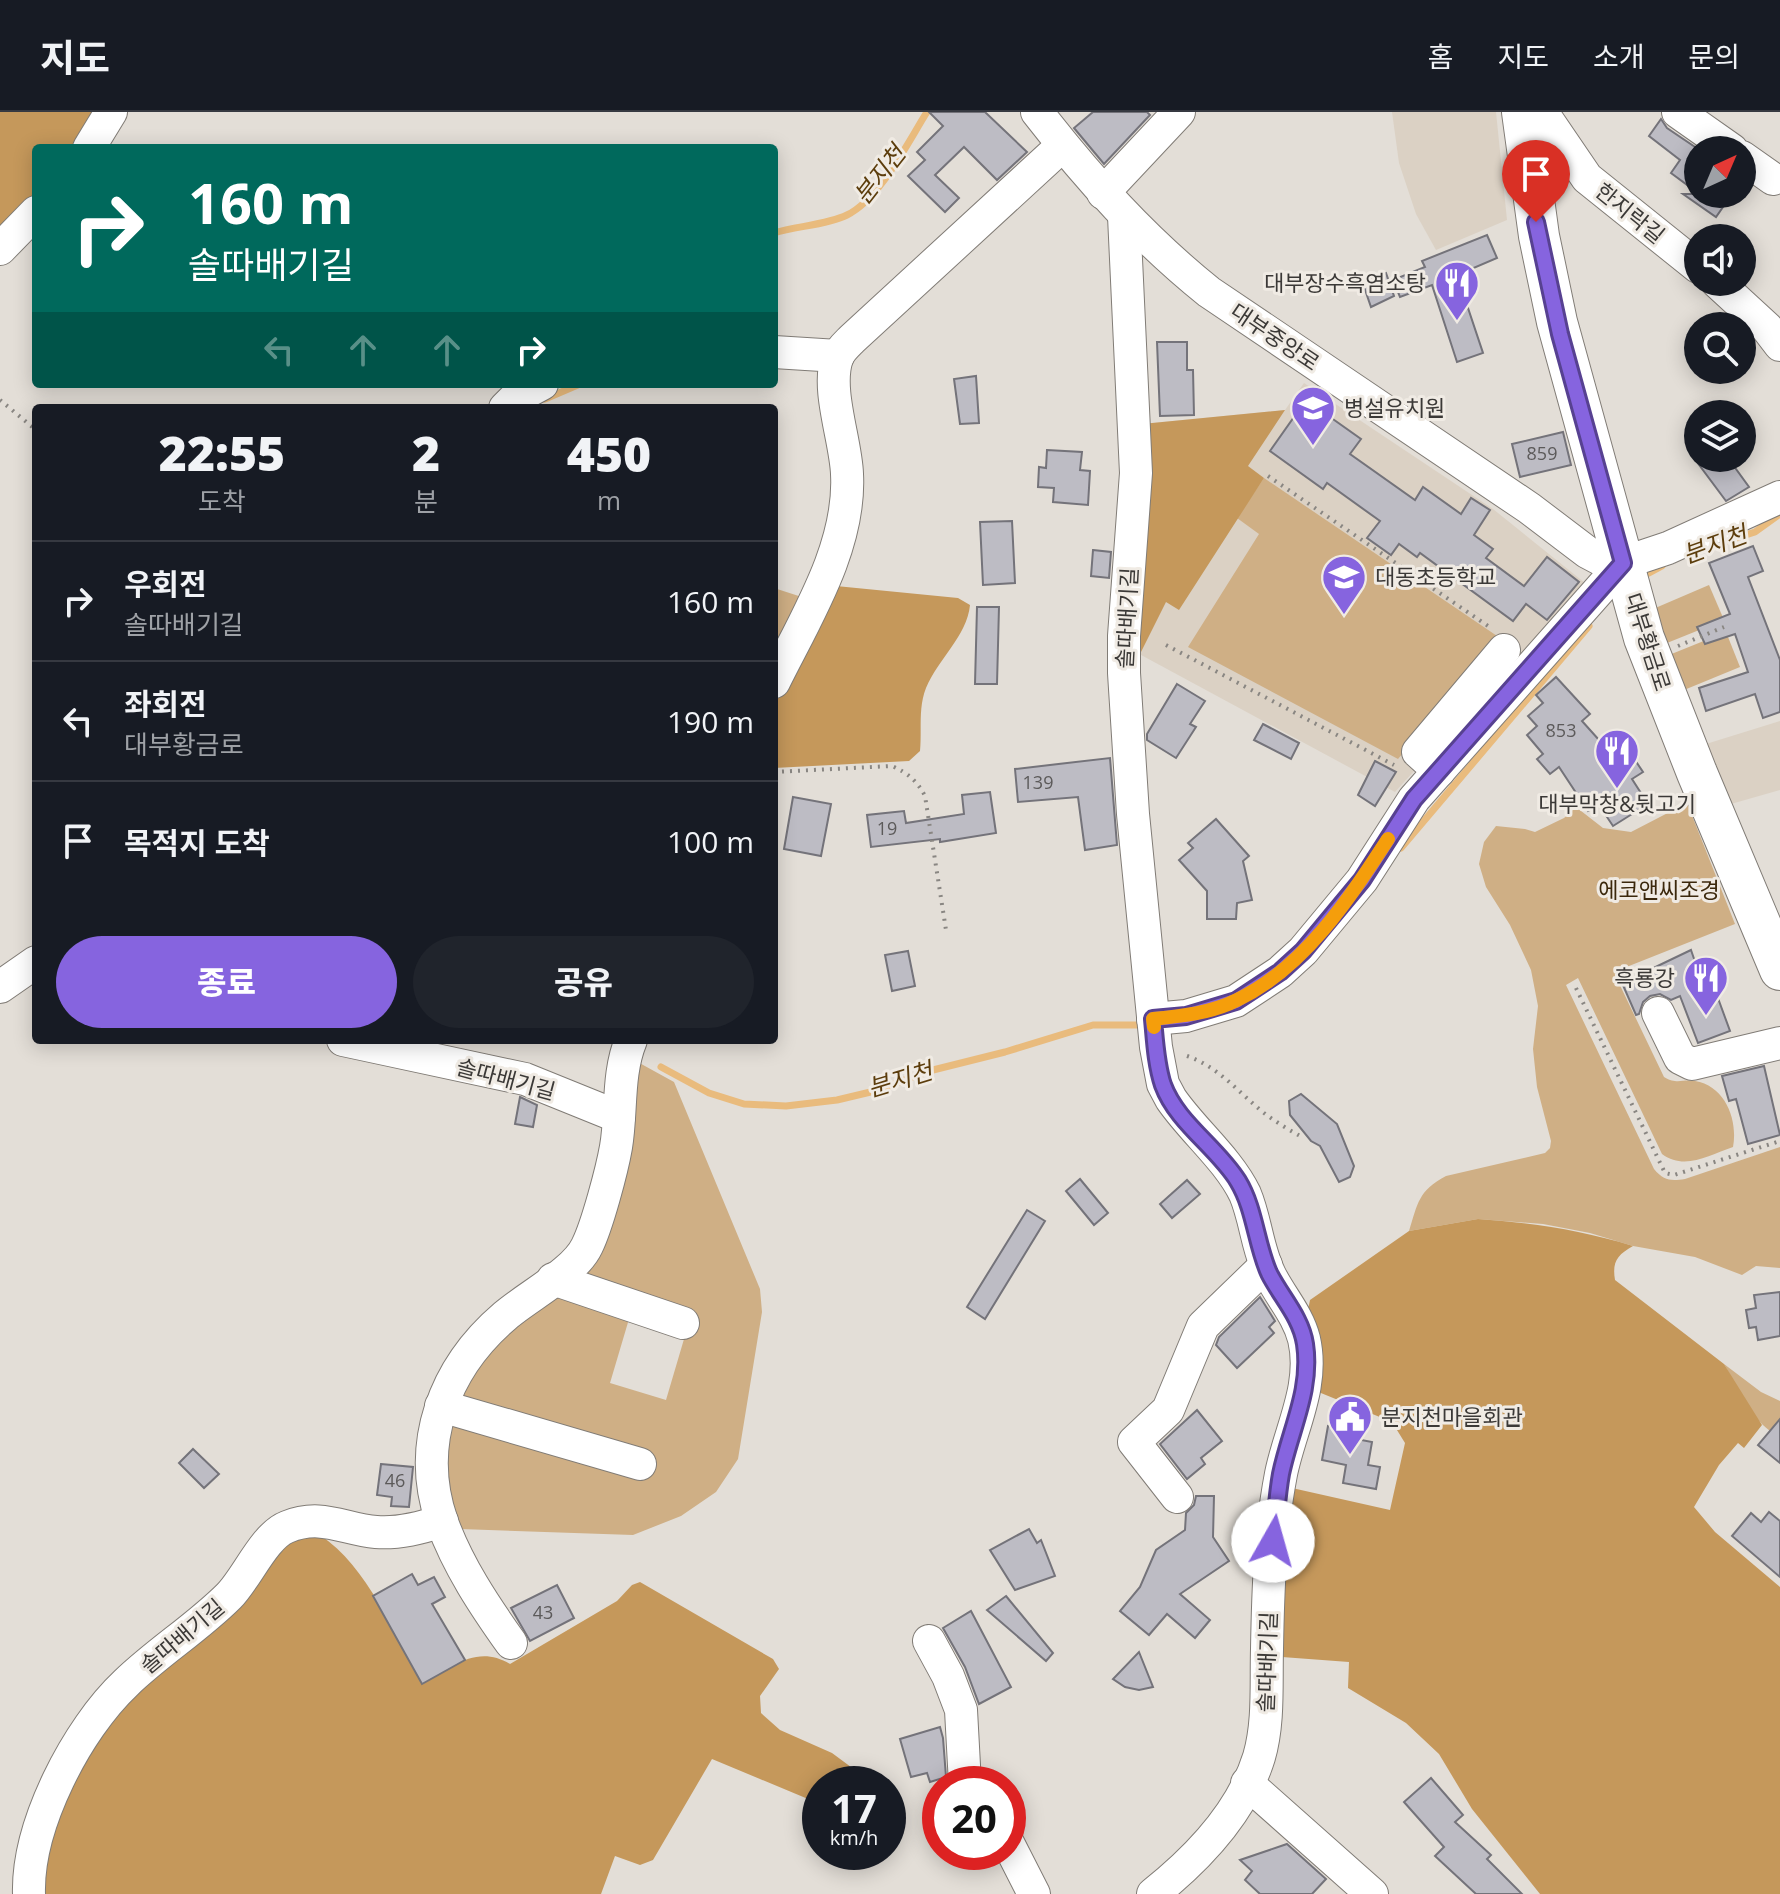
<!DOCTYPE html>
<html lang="ko">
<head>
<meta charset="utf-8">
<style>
	:root { --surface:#171b24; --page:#20242c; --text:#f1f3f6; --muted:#9ea1a6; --line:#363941; --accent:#8664df }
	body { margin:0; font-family:"Open Sans","Noto Sans KR",sans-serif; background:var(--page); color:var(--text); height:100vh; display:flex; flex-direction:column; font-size:30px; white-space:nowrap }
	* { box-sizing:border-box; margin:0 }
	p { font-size:26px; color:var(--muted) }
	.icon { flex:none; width:44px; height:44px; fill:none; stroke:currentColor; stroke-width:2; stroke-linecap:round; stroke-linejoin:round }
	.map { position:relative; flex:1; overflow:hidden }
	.panel { position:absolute; left:32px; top:292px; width:746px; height:640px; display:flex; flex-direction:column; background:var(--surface); border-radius:8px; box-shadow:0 4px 20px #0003 }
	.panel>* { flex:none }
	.hud { position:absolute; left:32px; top:32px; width:746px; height:244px; border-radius:8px; box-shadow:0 4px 20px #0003; background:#00695c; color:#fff; overflow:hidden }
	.needle { width:52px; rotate:44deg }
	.buttons { position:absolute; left:1684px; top:24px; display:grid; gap:16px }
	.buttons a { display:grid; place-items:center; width:72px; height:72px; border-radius:50%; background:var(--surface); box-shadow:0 4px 20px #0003; font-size:40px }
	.speed { position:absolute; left:802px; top:1654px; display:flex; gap:16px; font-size:40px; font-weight:700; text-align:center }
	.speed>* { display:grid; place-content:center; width:104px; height:104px; border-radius:50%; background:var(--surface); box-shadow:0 4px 20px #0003; line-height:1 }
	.speed small { font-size:20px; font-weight:400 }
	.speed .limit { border:12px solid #d22; background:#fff; color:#111 }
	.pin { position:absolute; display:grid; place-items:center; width:68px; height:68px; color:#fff; margin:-82px -34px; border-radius:50% 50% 50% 0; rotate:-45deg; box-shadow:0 0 8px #0007 }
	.pin .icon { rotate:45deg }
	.me { position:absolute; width:88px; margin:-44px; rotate:7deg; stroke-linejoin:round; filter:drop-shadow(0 0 6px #0008) }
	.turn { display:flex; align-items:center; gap:28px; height:168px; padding:0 24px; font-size:36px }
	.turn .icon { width:104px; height:104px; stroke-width:2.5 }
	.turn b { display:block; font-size:56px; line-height:68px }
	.lanes { display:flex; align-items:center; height:76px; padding:0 24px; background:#0003; justify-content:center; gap:40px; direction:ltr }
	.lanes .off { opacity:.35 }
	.eta { display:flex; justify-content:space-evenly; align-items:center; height:136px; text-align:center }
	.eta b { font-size:48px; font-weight:800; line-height:56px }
	.button { display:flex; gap:16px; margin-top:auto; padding:16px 24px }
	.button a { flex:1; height:92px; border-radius:48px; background:var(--accent); color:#fff; font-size:32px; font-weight:800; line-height:92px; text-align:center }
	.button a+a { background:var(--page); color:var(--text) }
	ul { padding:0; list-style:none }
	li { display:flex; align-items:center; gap:24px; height:120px; padding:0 24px; border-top:2px solid var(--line) }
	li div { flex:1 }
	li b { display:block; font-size:30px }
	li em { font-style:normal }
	header { display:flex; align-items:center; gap:48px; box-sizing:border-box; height:112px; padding:0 40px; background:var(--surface); border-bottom:2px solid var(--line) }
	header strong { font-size:38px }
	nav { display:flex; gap:44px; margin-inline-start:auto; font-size:28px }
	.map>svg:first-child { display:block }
</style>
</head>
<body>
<header>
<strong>지도</strong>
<nav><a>홈</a><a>지도</a><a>소개</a><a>문의</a></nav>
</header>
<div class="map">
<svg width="1780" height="1782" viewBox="0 0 1780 1782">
	<rect width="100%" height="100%" fill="#e3ded7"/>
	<!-- built -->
	<g fill="#dbd1c4">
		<polygon points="1392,0 1496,0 1507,108 1436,138 1416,102 1399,51"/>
		<polygon points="1304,271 1493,397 1585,471 1395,680 1130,537 1142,312 1285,298"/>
		<polygon points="1780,609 1780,678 1731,692 1706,632"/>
	</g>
	<!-- green -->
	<g fill="#cfaf85">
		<polygon points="1264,366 1500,526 1398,647 1188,535 1259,422 1237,406"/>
		<polygon points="1709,473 1724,508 1667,531 1653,497"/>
		<polygon points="774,476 808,487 774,555"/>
		<polygon points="1726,520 1740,555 1684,578 1669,543"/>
		<path d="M1687 691 1735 812 1629 854 1616 865 1664 965C1678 973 1681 967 1695 969 1726 974 1738 1009 1733 1035 1709 1043 1685 1059 1662 1042L1578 866 1566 873 1654 1057C1664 1069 1671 1069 1685 1067L1780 1035V1156L1756 1154 1742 1163 1695 1145 1633 1134 1590 1121 1543 1112 1478 1107 1409 1119C1418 1091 1418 1079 1446 1064L1545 1041 1550 1036 1551 1029 1537 975 1533 937 1538 894 1531 858 1510 813 1486 775 1479 752 1484 730 1496 714 1525 717 1535 720 1564 706 1576 695 1603 716 1631 720Z"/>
		<polygon points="634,948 674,970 760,1177 762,1200 738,1347 716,1380 681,1404 633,1423 460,1417 446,1388 444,1317 456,1310 646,1366 653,1345 459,1286 470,1251 545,1185 563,1185 629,1207 610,1271 666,1288 692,1200 583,1162"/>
		<path d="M1724 1252 1761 1280 1780 1289V1310L1770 1319C1749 1303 1737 1275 1724 1252Z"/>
	</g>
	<!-- forest -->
	<g fill="#c5985b">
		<polygon points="0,0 106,0 84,36 36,36 36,94 0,129"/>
		<polygon points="1285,298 1248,354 1264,366 1179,498 1166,490 1140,542 1130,537 1142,312"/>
		<path d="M836 474 958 486 970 493C967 524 938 547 926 576 918 596 922 618 920 639L909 649 774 656V585Z"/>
		<path d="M1478 1107C1533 1111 1580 1118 1633 1134 1617 1143 1612 1150 1615 1168L1724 1252 1762 1313 1744 1336 1738 1331 1719 1353 1694 1395 1715 1420 1780 1475V1782H1540L1472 1697 1439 1642 1406 1611 1348 1576 1349 1550 1282 1545 1278 1518 1292 1376 1390 1398 1405 1331 1392 1310 1316 1279 1307 1203 1310 1188 1409 1119Z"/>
		<path d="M320 1423C368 1455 394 1522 422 1572 452 1555 477 1532 510 1552L617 1489 632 1473 640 1470 773 1547 779 1557 760 1584 761 1601 780 1618 832 1641 855 1658 857 1672H820V1692L712 1647 653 1748 640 1753 615 1744 601 1782H34L70 1652 279 1430Z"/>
	</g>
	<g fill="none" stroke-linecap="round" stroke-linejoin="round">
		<!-- stream -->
		<g stroke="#e9bb7d" stroke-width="7">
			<path d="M774 121C796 114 827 113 847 103 880 87 908 30 927 0"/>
			<polyline points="545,287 580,272"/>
			<polyline points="1699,438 1755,420 1780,402"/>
			<polyline points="1649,461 1662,454"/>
			<polyline points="1401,736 1589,514"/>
			<polyline points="661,955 709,981 744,992 786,994 837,988 879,978 925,960 1005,940 1093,913 1142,913"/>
		</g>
	</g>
	<!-- building -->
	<g fill="#bdbcc4" stroke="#74737a" stroke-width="2">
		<polygon points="929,0 985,0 1027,40 997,68 964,35 935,63 959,86 945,100 908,64 925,48 917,40 943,14"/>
		<polygon points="1093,0 1147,0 1150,3 1104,52 1074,16"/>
		<polygon points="1661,7 1667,16 1698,37 1698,81 1671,61 1680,48 1649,24"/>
		<polygon points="1683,82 1732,82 1716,105"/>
		<polygon points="1487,123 1497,146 1457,163 1483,241 1457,250 1432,173 1400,185 1393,168 1425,155 1422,149"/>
		<polygon points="1386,161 1394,184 1371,195 1362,169"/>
		<polygon points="1157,230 1187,230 1187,258 1193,258 1194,303 1160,304"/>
		<polygon points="976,264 979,311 960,312 954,267"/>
		<polygon points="1306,288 1361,327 1350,342 1415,388 1423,375 1461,402 1471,386 1490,398 1474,423 1493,437 1486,446 1524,474 1547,445 1579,470 1547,508 1526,492 1513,509 1420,441 1417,445 1399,432 1391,443 1367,426 1380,409 1327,371 1323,377 1270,339"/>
		<polygon points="1563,320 1571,353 1520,365 1512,332"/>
		<polygon points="1047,338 1082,340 1080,358 1090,359 1088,393 1053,390 1054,376 1038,375 1039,355 1046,356"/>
		<polygon points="1694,346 1728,346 1749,375 1726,389"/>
		<polygon points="1012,409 1015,471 983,473 980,410"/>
		<polygon points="1753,434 1763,459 1748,465 1780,548 1780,600 1763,606 1755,582 1706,599 1699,576 1748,560 1735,522 1705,532 1697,515 1730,502 1709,451"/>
		<polygon points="1093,438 1111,440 1109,466 1091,464"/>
		<polygon points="977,495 999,495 997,572 975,572"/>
		<polygon points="1556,565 1590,602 1582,609 1616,647 1629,639 1643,660 1632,667 1648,692 1613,714 1599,693 1588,699 1559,655 1550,662 1537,647 1543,642 1527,623 1537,614 1528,604 1543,591 1536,583"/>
		<polygon points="1177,572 1205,589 1190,612 1196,615 1176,646 1147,628 1147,622"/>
		<polygon points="1263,612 1299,631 1291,647 1254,628"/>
		<polygon points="1110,646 1117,733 1085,738 1078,685 1018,690 1015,657"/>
		<polygon points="1375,649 1396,660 1375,694 1358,683"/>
		<polygon points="990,680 996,721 940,730 940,727 871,735 867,703 904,699 906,711 964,702 962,683"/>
		<polygon points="793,685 831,692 821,744 784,737"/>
		<polygon points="1216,707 1249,744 1243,749 1252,788 1237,791 1236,807 1207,807 1207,779 1179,748 1193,736 1188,731"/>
		<polygon points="1691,838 1706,882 1715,878 1730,919 1698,931 1680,884 1671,888 1660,882 1650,884 1643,890 1639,902 1636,903 1622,871"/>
		<polygon points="908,839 915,874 892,879 885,843"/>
		<polygon points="1764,954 1780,1023 1748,1032 1736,987 1729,989 1722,964"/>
		<polygon points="1301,982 1337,1012 1354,1054 1350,1065 1339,1070 1320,1034 1311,1029 1290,1003 1289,989"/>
		<polygon points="520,985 537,993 533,1015 515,1012"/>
		<polygon points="1080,1067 1108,1101 1094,1113 1066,1079"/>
		<polygon points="1187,1068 1200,1082 1172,1106 1160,1092"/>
		<polygon points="1027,1098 1045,1109 985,1207 967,1195"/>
		<polygon points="1780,1180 1780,1224 1758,1228 1756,1215 1749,1216 1746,1198 1756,1196 1754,1183"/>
		<polygon points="1260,1185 1275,1209 1269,1215 1274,1221 1237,1256 1216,1233 1219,1225"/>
		<polygon points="1197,1298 1222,1329 1201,1346 1205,1352 1187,1367 1160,1332"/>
		<polygon points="1780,1307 1780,1351 1758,1333"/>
		<polygon points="1328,1314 1357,1319 1356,1327 1372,1330 1368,1353 1380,1355 1376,1377 1343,1371 1346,1353 1322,1348"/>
		<polygon points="193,1337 219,1362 204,1376 179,1351"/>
		<polygon points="381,1352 413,1355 409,1395 391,1394 392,1385 377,1383"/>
		<polygon points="1196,1384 1214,1384 1213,1425 1229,1449 1180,1482 1210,1508 1195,1526 1167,1502 1149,1523 1120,1499 1140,1475 1156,1438 1185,1418 1186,1401 1194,1393"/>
		<polygon points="1769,1400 1780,1409 1780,1465 1732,1424 1751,1401 1761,1410"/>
		<polygon points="1029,1417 1037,1431 1041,1428 1055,1464 1015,1478 990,1438"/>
		<polygon points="412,1462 418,1473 434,1465 445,1485 432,1492 465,1548 422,1572 373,1484"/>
		<polygon points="557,1473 574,1506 530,1529 511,1496"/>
		<polygon points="1006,1484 1053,1541 1046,1549 987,1498"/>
		<polygon points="971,1499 1011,1575 979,1592 965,1555 943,1516"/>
		<polygon points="1139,1540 1153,1575 1139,1578 1125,1575 1113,1567"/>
		<polygon points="940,1615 943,1626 946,1665 930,1670 927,1661 911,1665 900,1627"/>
		<polygon points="1431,1666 1463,1703 1455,1710 1491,1743 1487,1747 1522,1782 1476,1782 1435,1744 1444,1735 1404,1690"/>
		<polygon points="1287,1732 1326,1767 1312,1782 1260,1782 1245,1768 1252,1759 1240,1748"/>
	</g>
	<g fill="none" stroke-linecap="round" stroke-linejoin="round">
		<!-- minor casing -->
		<g stroke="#817c76" stroke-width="34">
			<g id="minor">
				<path d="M1037 0C1089 67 1143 127 1209 180L1529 396 1587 440 1604 449 1623 451 1668 436 1780 385"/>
				<polyline points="1542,0 1587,66 1698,155"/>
				<polyline points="1678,0 1732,38"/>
				<polyline points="89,36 111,0"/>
				<polyline points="1742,45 1773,67"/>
				<polyline points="1103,81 1179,0"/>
				<path d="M1124 104 1136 361 1124 524V561L1133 702 1156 935 1163 972 1171 987C1193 1019 1228 1047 1245 1082 1256 1108 1257 1137 1270 1163 1281 1185 1298 1203 1304 1227 1315 1274 1290 1317 1281 1362 1270 1419 1268 1479 1267 1537 1266 1572 1269 1611 1259 1645 1242 1700 1197 1747 1153 1782"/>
				<polyline points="0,137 36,100"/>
				<polyline points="1717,170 1767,216 1780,233"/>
				<polyline points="774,240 838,244"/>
				<polyline points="505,296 514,287 542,272"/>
				<path d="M774 570C805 507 851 435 847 362 846 329 826 278 837 246 840 238 846 233 852 227L1063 33"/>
				<polyline points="1439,659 1418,640 1504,538"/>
				<polyline points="0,875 36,850"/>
				<polyline points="1658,901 1680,946 1692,952 1780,931"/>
				<polyline points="1153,907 1186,904 1236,889 1280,860 1303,839 1362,768 1414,687 1623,451"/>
				<polyline points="343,928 525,967 619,1005"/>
				<polyline points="553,1167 683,1211"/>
				<polyline points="441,1294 640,1352"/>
				<polyline points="1177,1385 1134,1330 1168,1298 1203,1214 1266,1153"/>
				<polyline points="929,1529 948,1564 961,1598 965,1672"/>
				<path d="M511 1531C484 1493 458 1454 442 1410 415 1332 444 1256 505 1204 528 1184 575 1160 587 1134 597 1114 612 1058 616 1035 622 1000 617 962 631 928"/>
				<polyline points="1247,1671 1372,1782"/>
				<polyline points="1008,1731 1034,1782"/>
				<path d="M29 1782C27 1713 77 1617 126 1571 158 1540 197 1516 229 1484 247 1466 264 1424 287 1415 321 1401 343 1417 376 1420 398 1422 421 1416 442 1409"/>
			</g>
		</g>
		<!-- major casing -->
		<g stroke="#817c76" stroke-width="42">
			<polyline id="major" points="1522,0 1539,124 1557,210 1644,526 1697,661 1780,858"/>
		</g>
		<!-- path -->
		<g stroke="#898682" stroke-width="4" stroke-dasharray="2 6" stroke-linecap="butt">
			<polyline points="0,288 36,318"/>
			<polyline points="1268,364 1491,516"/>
			<polyline points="1166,533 1394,653"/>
			<polyline points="1678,534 1724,515"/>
			<path d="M774 660 892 654C908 661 917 669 925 684L946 818"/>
			<polyline points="1576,876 1665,1061 1674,1063 1780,1029"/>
			<path d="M1187 944C1219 955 1238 980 1264 1001 1276 1010 1289 1018 1302 1025"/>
		</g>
		<!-- minor -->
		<use href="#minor" stroke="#fff" stroke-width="32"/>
		<!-- major -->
		<use href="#major" stroke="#fff" stroke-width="40"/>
	</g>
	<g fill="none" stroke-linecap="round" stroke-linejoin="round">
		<!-- route casing -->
		<g stroke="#574191" stroke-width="20">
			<path id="route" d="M1273 1429C1276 1407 1277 1384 1281 1362 1290 1318 1312 1278 1305 1232 1301 1205 1281 1185 1269 1161 1256 1132 1255 1097 1238 1069 1217 1035 1177 1011 1163 973 1156 952 1155 928 1153 907L1186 904 1236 889 1280 860 1303 839 1362 768 1414 687 1623 451 1560 222 1536 110"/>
		</g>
		<!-- route -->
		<use href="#route" stroke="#8664df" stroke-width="14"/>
		<!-- slow -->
		<path stroke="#f59e0b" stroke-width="14" d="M1154 915 1153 907C1182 904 1211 901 1237 888 1304 856 1349 787 1388 727"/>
	</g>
	<!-- icons -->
	<defs>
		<g id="restaurant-pin" transform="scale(2.3)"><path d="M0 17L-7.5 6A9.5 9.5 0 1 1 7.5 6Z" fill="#8664df" stroke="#f0ebe4"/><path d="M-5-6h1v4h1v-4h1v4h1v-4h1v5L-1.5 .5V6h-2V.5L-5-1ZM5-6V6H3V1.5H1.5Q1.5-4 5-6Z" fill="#fff"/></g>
		<g id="school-pin" transform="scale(2.3)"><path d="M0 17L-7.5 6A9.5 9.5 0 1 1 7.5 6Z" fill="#8664df" stroke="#f0ebe4"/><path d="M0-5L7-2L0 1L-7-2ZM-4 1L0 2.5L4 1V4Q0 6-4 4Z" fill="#fff"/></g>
		<g id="civic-pin" transform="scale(2.3)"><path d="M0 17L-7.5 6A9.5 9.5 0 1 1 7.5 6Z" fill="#8664df" stroke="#f0ebe4"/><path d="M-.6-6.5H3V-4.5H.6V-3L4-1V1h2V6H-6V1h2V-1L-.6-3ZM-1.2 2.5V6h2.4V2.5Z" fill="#fff"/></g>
	</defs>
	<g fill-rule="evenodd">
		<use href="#restaurant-pin" x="1457" y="171"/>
		<use href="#school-pin" x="1313" y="296"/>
		<use href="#school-pin" x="1344" y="465"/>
		<use href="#restaurant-pin" x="1617" y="639"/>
		<use href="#restaurant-pin" x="1706" y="866"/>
		<use href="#civic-pin" x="1350" y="1305"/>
	</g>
	<g text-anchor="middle" stroke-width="6" stroke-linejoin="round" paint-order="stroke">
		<!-- number labels -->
		<g font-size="18" fill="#5c5a5a">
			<text x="1542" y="348">859</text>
			<text x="1561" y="625">853</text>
			<text x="1038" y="677">139</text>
			<text x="887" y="723">19</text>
			<text x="395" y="1375">46</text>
			<text x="543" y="1507">43</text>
		</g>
		<!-- street labels -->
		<g font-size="22" fill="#3b3937" stroke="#f0ebe4">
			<text transform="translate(1630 101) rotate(39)" y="8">한지락길</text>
			<text transform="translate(1275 225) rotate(34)" y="8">대부중앙로</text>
			<text transform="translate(1127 506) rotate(-87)" y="8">솔따배기길</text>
			<text transform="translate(1648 530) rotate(72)" y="8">대부황금로</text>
			<text transform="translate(506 967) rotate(15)" y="8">솔따배기길</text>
			<text transform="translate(182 1524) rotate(-40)" y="8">솔따배기길</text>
			<text transform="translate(1267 1550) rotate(-88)" y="8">솔따배기길</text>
		</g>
		<!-- poi labels -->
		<g font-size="22" fill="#3b3937" stroke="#f0ebe4" text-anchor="start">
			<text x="1426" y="179" text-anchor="end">대부장수흑염소탕</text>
			<text x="1344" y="304">병설유치원</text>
			<text x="1375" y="473">대동초등학교</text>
			<text x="1617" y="700" text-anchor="middle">대부막창&amp;뒷고기</text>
			<text x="1675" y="874" text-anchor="end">흑룡강</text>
			<text x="1381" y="1313">분지천마을회관</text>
		</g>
		<!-- park labels -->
		<g font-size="22" fill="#3b280c" stroke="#f0ebe4">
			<text x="1659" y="786">에코앤씨조경</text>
		</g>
		<!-- water labels -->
		<g font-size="24" font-style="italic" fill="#5c3d0c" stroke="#f0ebe4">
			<text transform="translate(880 63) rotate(-52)" y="8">분지천</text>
			<text transform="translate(1715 433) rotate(-20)" y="8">분지천</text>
			<text transform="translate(900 968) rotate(-17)" y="8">분지천</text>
		</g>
	</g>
</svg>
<div class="buttons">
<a><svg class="needle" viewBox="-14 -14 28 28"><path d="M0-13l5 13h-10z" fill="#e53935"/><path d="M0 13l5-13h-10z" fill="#9ea1a6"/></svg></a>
<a><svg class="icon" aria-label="sound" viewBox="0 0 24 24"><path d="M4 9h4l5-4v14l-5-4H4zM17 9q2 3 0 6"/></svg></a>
<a><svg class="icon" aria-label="search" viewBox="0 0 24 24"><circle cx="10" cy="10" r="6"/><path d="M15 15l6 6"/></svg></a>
<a><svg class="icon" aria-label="layers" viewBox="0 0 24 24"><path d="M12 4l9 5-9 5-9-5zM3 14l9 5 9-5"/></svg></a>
</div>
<div class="speed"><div>17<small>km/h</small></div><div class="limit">20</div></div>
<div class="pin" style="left:1536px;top:110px;background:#d93025"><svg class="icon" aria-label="arrive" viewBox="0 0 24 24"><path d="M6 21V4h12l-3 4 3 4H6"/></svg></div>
<svg class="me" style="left:1273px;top:1429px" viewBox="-20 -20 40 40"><circle r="19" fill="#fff"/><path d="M0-13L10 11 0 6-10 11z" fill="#8664df"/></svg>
<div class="hud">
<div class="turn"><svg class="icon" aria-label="right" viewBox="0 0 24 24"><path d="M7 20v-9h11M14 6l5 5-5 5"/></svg><div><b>160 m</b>솔따배기길</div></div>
<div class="lanes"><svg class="icon off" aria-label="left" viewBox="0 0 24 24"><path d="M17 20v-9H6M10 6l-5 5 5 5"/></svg><svg class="icon off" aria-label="ahead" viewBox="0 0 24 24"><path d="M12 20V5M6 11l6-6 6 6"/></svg><svg class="icon off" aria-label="ahead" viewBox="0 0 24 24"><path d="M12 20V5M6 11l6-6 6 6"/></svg><svg class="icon" aria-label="right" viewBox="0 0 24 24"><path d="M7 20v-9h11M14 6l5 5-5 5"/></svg></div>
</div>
<section class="panel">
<div class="eta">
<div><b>22:55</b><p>도착</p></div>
<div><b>2</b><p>분</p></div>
<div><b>450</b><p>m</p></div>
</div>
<ul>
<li><svg class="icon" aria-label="right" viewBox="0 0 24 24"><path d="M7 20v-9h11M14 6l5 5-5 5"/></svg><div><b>우회전</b><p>솔따배기길</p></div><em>160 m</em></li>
<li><svg class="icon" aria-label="left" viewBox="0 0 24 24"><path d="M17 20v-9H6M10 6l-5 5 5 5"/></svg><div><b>좌회전</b><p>대부황금로</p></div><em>190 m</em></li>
<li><svg class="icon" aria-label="arrive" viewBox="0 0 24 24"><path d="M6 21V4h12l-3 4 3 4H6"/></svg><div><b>목적지 도착</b></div><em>100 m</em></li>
</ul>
<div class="button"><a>종료</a><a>공유</a></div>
</section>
</div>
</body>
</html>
